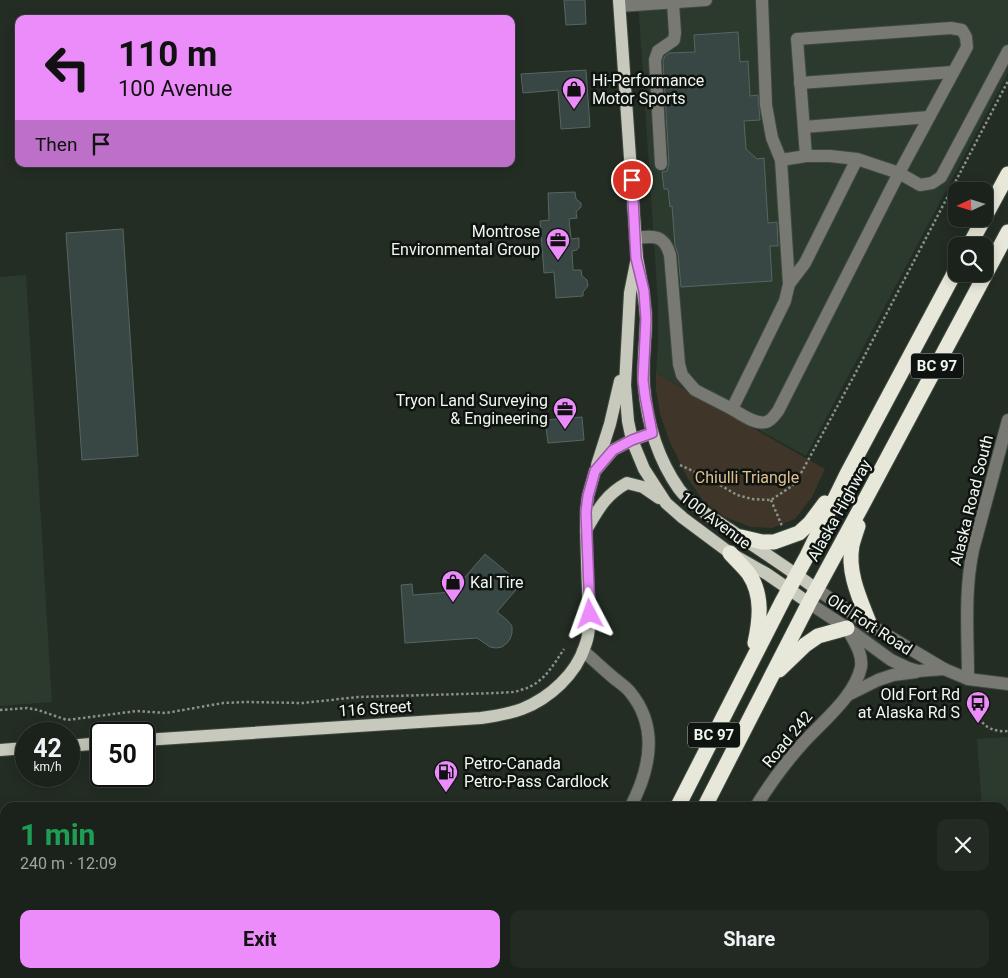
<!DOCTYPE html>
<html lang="en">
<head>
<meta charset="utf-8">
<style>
	:root { --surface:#1a221b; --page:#232a24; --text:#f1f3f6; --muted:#9fa4a3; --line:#383f3a; --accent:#ec8cfb }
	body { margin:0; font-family:Roboto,sans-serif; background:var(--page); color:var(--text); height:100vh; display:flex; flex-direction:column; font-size:19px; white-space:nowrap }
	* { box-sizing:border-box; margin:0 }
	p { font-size:16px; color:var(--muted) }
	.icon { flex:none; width:28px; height:28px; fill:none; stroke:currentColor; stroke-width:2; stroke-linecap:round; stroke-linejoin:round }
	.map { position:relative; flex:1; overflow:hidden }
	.details { position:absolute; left:0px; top:802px; width:1009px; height:176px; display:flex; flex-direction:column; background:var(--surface); border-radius:15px 15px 0 0; box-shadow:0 2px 12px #0003,0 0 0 1px var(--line) }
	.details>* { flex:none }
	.banner { position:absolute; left:15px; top:15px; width:500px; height:152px; border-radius:10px; box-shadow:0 2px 12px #0003,0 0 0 1px var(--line); background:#ec8cfb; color:#111; overflow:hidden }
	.needle { width:32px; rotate:266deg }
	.buttons { position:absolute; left:948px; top:182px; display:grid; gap:10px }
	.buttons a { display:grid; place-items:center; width:45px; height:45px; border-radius:10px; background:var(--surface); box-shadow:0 2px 12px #0003,0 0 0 1px var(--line); font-size:25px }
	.speed { position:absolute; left:15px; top:722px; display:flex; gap:10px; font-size:25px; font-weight:700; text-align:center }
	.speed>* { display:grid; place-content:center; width:65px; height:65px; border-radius:50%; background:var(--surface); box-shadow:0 2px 12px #0003,0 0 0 1px var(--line); line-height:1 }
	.speed small { font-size:12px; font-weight:400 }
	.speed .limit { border:2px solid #111; border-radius:8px; background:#fff; color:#111 }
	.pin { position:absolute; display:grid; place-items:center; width:42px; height:42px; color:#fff; margin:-21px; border:2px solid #fff; border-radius:50%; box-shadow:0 1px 5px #0007 }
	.me { position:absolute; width:55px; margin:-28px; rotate:356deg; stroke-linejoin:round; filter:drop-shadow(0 0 4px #0008) }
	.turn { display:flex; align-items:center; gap:18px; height:105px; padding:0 20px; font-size:22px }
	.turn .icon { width:65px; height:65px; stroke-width:2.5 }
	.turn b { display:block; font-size:35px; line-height:42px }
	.then { display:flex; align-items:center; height:48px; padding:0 20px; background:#0003; gap:10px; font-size:19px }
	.round { display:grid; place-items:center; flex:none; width:52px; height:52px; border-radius:10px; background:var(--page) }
	.overview { display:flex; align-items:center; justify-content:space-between; height:85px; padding:0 20px }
	h1 { font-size:30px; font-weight:700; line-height:38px; color:#1e9e55 }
	.action { display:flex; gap:10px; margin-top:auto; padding:10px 20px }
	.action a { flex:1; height:58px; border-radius:10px; background:var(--accent); color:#111; font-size:20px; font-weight:700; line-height:58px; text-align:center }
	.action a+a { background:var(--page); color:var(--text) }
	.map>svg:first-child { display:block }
</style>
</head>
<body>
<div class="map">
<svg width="1008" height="978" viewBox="0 0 1008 978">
	<rect width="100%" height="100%" fill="#232d24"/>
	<!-- built -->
	<g fill="#2b3a2d">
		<polygon points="638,0 1008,0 1008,73 806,456 656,373 658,342 658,303"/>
		<polygon points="26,275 52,702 0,706 0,277"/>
		<polygon points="1008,737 1008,978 996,978 996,974 1004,974 1004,808 982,807 977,739"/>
	</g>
	<!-- green -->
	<polygon fill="#3f3629" points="656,373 825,469 812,497 795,519 772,528 751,527 725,517 704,502 687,477 669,440 660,414 656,389"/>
	<!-- building -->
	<g fill="#384744" stroke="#566663">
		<polygon points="564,0 585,0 586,24 566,25"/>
		<polygon points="738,32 740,62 748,61 750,96 758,95 760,120 744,121 746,149 757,159 764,158 768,223 777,222 778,246 770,246 772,281 681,287 678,254 675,246 672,206 670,207 668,189 664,189 662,172 667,171 669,164 663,61 665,56 669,53 695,52 694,35"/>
		<polygon points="586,70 590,127 561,129 558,90 523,93 521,74"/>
		<polygon points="575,192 576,199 581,203 581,207 576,212 577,218 569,219 571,239 579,238 579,247 577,250 572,251 573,270 581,270 582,276 587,280 588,286 583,292 583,296 556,298 554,272 544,273 540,221 549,220 548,193"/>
		<polygon points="123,229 138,456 82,460 66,233"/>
		<polygon points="582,417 584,440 548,443 545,420"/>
		<polygon points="485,554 521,584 497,612 507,620 512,626 512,633 510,639 507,643 502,647 496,648 490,647 477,638 405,643 401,585 412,584 413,595 452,592"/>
	</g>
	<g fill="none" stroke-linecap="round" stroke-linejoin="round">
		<!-- minor casing -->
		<g stroke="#404941" stroke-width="14">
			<g id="minor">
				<polyline points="620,6 706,0"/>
				<polyline points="800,83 953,72"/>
				<polyline points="804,127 929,117"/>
				<polyline points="781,160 806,156 830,156 857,159 899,173 920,185 932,183 941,177 1008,51"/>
				<polyline points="661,164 655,60 658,51 674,40 675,33 673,3"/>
				<path d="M635 238C654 236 664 234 670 255L679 364 682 375 695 390 732 409 785 301 789 284 781 160 772 138 766 105 762 0"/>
				<polyline points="789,284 805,263 857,159"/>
				<path d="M732 409C741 414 755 425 766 422 771 421 775 415 778 411L899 173 967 47 966 37 962 30 951 28 797 39 806 156"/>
				<polyline points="816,589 870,625 944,669 968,679 1008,684"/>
				<polyline points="809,603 847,628 891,660 908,668 918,671 944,669"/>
				<path d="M583 651C594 660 604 670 615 679 620 683 626 687 630 692 659 727 650 770 630 808"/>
				<path d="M968 679C968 636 964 592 973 550L1008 420"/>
				<polyline points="848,695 878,680 893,675 916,672"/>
				<path d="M755 808C769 785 785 763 803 743 823 721 855 696 861 667 863 653 853 640 847 628"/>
				<polyline points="520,978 522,974"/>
				<polyline points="695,978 695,974"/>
			</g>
		</g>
		<!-- major casing -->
		<g stroke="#404941" stroke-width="14">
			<g id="major">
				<path d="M619 0 637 258C641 278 645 298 646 318 646 341 642 364 644 386 647 422 658 459 679 489 691 505 712 518 729 529 758 549 788 568 816 589"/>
				<polyline points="636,263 630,293 625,385 628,421 632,440 644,469 666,503 683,518 730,553 767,574 809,603"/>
				<polyline points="597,465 610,424 620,381"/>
				<path d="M586 530C598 510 605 495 627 483L643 487 659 498"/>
				<path d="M144 740 481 718C495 716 509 714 522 709 550 698 576 674 585 646 592 628 589 607 588 589 587 563 586 538 586 512L588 496 595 471 613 450 632 440 652 433"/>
				<polyline points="69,746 101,743"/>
				<polyline points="0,750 26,748"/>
			</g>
		</g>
		<!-- highway casing -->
		<g stroke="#404941" stroke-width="17">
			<g id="highway">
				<polyline points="969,246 1008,174"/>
				<path d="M858 526C856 532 854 538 852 545 847 573 860 599 870 625"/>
				<polyline points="741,537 762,542 774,542 799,533 810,523 825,503"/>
				<path d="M730 553C736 560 744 567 749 574 763 595 760 620 755 643"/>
				<polyline points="779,670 805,645 818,636 847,628"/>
				<polyline points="677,808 783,600 807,556 847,474 956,270"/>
				<polyline points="704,808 809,603 865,500 1008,232"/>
				<polyline points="590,978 592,974"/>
				<polyline points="618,978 620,974"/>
			</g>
		</g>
		<!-- path -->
		<g stroke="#89918a" stroke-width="2.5" stroke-dasharray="2.5 2.5" stroke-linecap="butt">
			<polyline points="680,465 708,478 737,495 752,499 771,500 792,486 800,475 855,374 1008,81"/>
			<polyline points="771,500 782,526"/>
			<path d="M978 693C979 701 978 710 980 718 984 729 998 732 1008 731"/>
			<path d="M0 710 27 708 38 710 67 720 137 711 166 713 223 703 247 702 303 703 358 697 497 693C505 692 514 693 521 690 543 684 552 667 564 649"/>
		</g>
		<!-- minor -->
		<use href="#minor" stroke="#787973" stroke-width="12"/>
		<!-- major -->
		<use href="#major" stroke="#c7c9bc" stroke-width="12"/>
		<!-- highway -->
		<use href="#highway" stroke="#e7e8d9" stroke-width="15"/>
	</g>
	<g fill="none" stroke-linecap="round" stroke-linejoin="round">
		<!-- route casing -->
		<g stroke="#995ba3" stroke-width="12">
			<polyline id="route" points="590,614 586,512 588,496 595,471 613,450 632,440 652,433 645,396 643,380 646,319 644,291 636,258 632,180"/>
		</g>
		<!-- route -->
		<use href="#route" stroke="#ec8cfb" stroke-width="9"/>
	</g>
	<!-- icons -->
	<defs>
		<g id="shop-pin" transform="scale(1.25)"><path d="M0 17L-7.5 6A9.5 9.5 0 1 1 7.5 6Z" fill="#ec8cfb" stroke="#101410"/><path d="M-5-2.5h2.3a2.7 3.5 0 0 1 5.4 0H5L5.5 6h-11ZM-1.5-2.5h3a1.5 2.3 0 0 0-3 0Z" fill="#111"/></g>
		<g id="office-pin" transform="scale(1.25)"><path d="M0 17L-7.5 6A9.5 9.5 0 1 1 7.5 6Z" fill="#ec8cfb" stroke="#101410"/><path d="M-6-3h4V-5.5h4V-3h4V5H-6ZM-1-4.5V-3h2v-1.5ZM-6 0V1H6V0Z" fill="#111"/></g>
		<g id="bus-pin" transform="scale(1.25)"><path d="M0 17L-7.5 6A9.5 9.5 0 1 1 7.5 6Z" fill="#ec8cfb" stroke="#101410"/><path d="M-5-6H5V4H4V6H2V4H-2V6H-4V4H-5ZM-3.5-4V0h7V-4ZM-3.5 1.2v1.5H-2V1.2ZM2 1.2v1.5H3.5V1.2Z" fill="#111"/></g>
		<g id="fuel-pin" transform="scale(1.25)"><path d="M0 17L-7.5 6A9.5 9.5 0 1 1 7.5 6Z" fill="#ec8cfb" stroke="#101410"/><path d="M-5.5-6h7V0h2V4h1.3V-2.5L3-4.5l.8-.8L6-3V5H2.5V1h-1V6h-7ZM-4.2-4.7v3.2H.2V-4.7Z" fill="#111"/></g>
	</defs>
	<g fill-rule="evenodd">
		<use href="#shop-pin" x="574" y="89"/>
		<use href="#office-pin" x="558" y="240"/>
		<use href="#office-pin" x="565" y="409"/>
		<use href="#shop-pin" x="453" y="582"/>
		<use href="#bus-pin" x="978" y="703"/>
		<use href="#fuel-pin" x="446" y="772"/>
	</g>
	<g text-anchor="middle" stroke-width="5" stroke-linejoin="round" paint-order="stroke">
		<!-- shield labels -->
		<g fill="#101410" stroke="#adb3ae" stroke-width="1">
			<rect x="911" y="353.5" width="52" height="25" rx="4"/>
			<rect x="688" y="722.5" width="52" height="25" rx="4"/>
		</g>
		<g font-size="15" font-weight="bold" fill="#f0f7f1">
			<text x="937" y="371">BC 97</text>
			<text x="714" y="740">BC 97</text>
		</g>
		<!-- poi labels -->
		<g font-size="16" fill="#f0f7f1" stroke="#101410" text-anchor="start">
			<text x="592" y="86">Hi-Performance<tspan x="592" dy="18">Motor Sports</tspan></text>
			<text x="540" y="237" text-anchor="end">Montrose<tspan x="540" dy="18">Environmental Group</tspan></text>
			<text x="548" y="406" text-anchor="end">Tryon Land Surveying<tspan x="548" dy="18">&amp; Engineering</tspan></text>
			<text x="470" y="588">Kal Tire</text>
			<text x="960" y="700" text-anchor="end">Old Fort Rd<tspan x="960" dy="18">at Alaska Rd S</tspan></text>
			<text x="464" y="769">Petro-Canada<tspan x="464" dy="18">Petro-Pass Cardlock</tspan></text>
		</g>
		<!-- park labels -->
		<g font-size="16" fill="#dfc090" stroke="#101410">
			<text x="747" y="483">Chiulli Triangle</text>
		</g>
		<!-- street labels -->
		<g font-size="16" fill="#f0f7f1" stroke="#101410">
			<text transform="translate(971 500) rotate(-76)" y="6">Alaska Road South</text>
			<text transform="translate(839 510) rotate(-61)" y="6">Alaska Highway</text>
			<text transform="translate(716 520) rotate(37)" y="6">100 Avenue</text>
			<text transform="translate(870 624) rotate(33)" y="6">Old Fort Road</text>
			<text transform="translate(375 708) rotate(-4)" y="6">116 Street</text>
			<text transform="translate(787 739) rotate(-50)" y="6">Road 242</text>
		</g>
	</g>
</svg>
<div class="buttons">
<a><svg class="needle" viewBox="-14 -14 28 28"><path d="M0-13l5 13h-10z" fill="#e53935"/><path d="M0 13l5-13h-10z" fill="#9fa4a3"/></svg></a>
<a><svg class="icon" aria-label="search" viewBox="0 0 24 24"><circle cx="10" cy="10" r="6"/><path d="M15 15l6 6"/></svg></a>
</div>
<div class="speed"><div>42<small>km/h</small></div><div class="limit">50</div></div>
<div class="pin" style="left:632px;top:180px;background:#d93025"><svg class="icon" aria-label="arrive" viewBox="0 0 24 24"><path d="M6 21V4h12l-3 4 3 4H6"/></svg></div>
<svg class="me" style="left:590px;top:614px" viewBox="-20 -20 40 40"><path d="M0-17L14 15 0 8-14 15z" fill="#ec8cfb" stroke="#fff" stroke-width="4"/></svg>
<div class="banner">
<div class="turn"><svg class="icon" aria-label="left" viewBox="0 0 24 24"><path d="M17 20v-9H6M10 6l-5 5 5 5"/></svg><div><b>110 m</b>100 Avenue</div></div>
<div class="then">Then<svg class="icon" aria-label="arrive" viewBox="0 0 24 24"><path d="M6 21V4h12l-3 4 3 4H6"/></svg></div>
</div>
<section class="details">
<div class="overview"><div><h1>1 min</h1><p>240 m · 12:09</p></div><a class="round"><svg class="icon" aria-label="close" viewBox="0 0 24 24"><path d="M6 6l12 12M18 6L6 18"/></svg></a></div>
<div class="action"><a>Exit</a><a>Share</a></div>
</section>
</div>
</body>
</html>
